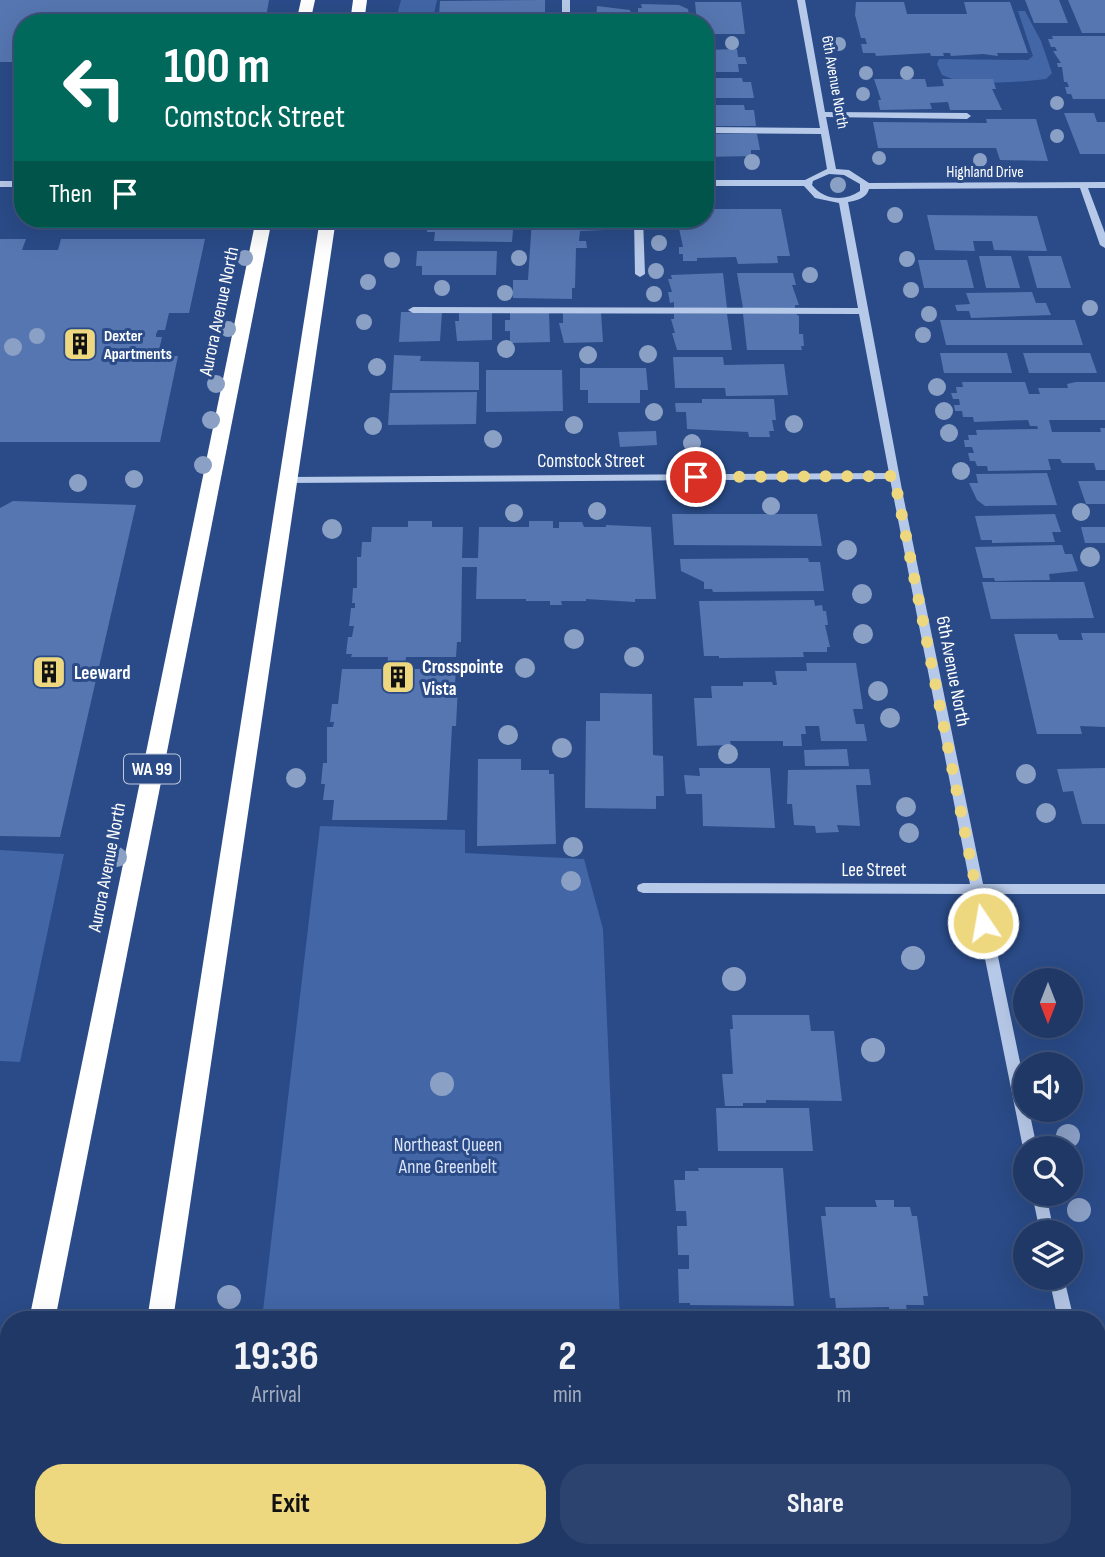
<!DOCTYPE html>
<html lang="en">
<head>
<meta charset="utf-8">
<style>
	:root { --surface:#203866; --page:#2d436f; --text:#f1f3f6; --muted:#a2acbf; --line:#3d527a; --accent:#eed87f }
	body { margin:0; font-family:"Sofia Sans Condensed",sans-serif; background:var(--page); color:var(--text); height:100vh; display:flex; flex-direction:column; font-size:26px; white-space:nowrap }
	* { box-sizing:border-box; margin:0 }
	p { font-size:23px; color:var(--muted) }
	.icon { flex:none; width:38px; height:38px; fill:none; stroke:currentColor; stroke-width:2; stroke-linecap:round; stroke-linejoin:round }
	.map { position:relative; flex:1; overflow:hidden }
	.panel { position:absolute; left:0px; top:1311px; width:1106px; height:247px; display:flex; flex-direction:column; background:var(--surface); border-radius:28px 28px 0 0; box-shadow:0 7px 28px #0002,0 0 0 2px var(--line) }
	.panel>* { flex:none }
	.guide { position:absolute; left:14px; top:14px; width:700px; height:214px; border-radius:28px; box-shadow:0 7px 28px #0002,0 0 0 2px var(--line); background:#00695c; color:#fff; overflow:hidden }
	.needle { width:46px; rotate:180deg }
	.fabs { position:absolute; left:1013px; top:968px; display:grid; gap:14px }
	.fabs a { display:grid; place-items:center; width:70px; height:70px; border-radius:50%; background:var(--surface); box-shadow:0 7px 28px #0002,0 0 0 2px var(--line); font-size:35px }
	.pin { position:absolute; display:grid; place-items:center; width:60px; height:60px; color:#fff; margin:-30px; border:4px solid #fff; border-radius:50%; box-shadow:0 2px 7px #0007 }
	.me { position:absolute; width:77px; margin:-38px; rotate:348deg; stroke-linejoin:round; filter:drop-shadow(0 0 5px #0008) }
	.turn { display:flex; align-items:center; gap:24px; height:147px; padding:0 35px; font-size:32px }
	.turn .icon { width:91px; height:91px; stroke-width:2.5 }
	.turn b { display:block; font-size:49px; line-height:60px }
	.then { display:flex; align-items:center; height:66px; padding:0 35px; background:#0003; gap:14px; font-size:26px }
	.eta { display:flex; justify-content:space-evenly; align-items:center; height:119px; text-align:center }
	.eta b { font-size:42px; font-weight:700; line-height:49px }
	.primary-button { display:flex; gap:14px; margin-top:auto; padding:14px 35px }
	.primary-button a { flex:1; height:80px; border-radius:28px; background:var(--accent); color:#111; font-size:28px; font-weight:700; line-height:80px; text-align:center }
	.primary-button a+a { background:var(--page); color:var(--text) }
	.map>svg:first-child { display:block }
</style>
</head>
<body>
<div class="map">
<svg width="1105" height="1557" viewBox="0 0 1105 1557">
	<rect width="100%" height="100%" fill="#2a4b88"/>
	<!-- green -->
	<g fill="#4266a6">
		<polygon points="401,0 437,0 432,23 395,23"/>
		<path d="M1018 11H1025L1041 41 1052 73 1046 79C1019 82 967 87 942 75L937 64 939 59 1028 60 1033 56Z"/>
		<polygon points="74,219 215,219 213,228 71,230"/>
		<polygon points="320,826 465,830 465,853 584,859 603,929 620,1319 262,1319"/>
		<polygon points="0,850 64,854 20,1062 0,1061"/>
		<polygon points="236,1549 531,1549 531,1557 235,1557"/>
	</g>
	<!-- building -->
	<g fill="#5676b1">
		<polygon points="0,0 269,0 265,23 23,23 23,62 0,62"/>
		<polygon points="545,0 545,23 446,23 447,16 439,16 440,1"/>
		<polygon points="1025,0 1059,0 1068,23 1034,23"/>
		<polygon points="1068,0 1105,0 1105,33 1082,33"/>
		<polygon points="695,2 741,2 745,34 705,34 705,23 697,23"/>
		<polygon points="856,2 904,2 907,14 967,14 964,2 1010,2 1028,53 997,53 998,56 983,54 951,56 950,53 943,53 944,56 931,56 930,53 876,56 875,53 863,53 861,44 867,44 865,38 861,38 855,15"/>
		<polygon points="641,4 679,5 688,9 690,23 638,23 638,8 642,8"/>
		<polygon points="597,6 630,10 633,23 596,23"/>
		<polygon points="1052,36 1105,36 1105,99 1073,99 1071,94 1067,94 1065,87 1069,87 1067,82 1064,82 1062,67 1058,67 1057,63 1061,63 1053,51 1057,51 1055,47 1051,47 1048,39 1053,39"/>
		<polygon points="737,49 738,57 745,57 747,64 738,64 739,72 705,72 705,50"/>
		<polygon points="705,78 742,78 743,82 751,82 754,98 705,98"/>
		<polygon points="874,79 925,79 927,87 944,86 942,79 993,79 996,89 992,89 1002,110 950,110 948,102 930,103 932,109 880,110 878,100 881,100"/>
		<polygon points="705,105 744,105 745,110 754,110 756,126 705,126"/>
		<polygon points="1064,113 1094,113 1097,122 1105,122 1105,154 1080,154"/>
		<polygon points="986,119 1036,119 1048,161 1000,160 996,148 878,148 873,122 987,123"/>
		<polygon points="705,134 757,134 760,150 751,150 751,156 705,157"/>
		<polygon points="705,209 781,209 790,256 777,256 778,263 738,264 736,257 697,258 697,261 683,261 683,254 679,254 679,247 683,247 677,219 705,219"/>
		<polygon points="927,215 1037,216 1047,251 994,250 992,241 973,241 975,251 935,250"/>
		<polygon points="437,219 507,219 506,230 513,230 512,242 434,241 435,232 427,232 428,221"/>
		<polygon points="532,219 630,219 630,229 580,231 579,241 586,241 587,248 576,248 575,288 572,288 572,299 513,298 513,280 528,280"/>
		<polygon points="0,239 26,239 22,250 58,250 61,239 205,239 189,313 169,313 165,330 158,330 156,334 156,337 162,337 159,350 154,350 152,356 178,356 160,442 0,442"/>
		<polygon points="417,251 497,251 496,275 422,275 422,266 416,266"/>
		<polygon points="979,256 1011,256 1020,288 986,288"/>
		<polygon points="1028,256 1061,256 1071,288 1037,288"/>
		<polygon points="918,260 967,260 974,288 924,288"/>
		<polygon points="723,273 727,308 674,308 674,302 670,303 668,292 672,292 668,279 672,279 671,275"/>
		<polygon points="737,273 793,273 796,285 792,285 799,305 795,305 795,308 743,308"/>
		<polygon points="1032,292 1036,303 1046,303 1051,315 971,318 969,311 957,311 955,305 970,304 966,293"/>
		<polygon points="401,312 442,312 440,341 399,342"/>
		<polygon points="492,312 492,340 457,341 455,321 459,321 459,313"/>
		<polygon points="510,313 549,313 550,342 510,343 510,331 505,331 505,320 510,320"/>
		<polygon points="563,313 601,313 603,342 564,343 559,323 563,323"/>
		<polygon points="674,314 727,314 732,350 677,350 672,333 675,333 671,319 674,319"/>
		<polygon points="743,314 796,314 799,316 799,334 803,334 804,346 801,346 802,350 747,350"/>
		<polygon points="940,320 1075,320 1083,345 946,345"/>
		<polygon points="940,353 1007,353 1012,373 944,373"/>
		<polygon points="1023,353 1090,353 1097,373 1029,373"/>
		<polygon points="394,355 421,356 420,361 479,362 479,390 392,390"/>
		<polygon points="673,357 723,357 724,365 784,364 788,395 726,396 725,388 675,388"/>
		<polygon points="580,368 646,368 648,390 640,390 640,403 588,403 588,390 580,390"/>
		<polygon points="486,370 562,370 563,411 486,412"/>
		<polygon points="962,382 1025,382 1029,394 1040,394 1038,388 1068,388 1067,384 1076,382 1105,382 1105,420 1049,420 1052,432 1101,432 1100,428 1105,428 1105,470 1096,470 1094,463 1062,463 1060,459 1048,459 1051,470 988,471 987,466 977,466 975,461 970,461 968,453 974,453 972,447 965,447 964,440 969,440 968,435 977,435 976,430 1038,429 1037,426 1030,426 1028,420 974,422 973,417 963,417 962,411 955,411 954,405 960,405 959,399 953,399 951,393 957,393 956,387 963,387"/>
		<polygon points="477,392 476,424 388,425 390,393"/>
		<polygon points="702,399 774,399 776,420 772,420 774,431 769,431 770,437 749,437 748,432 687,429 686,412 676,412 675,403 702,403"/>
		<polygon points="656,431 657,445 620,447 618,432"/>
		<polygon points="1047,473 1057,505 985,506 977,500 969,483 978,483 976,474"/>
		<polygon points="1078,481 1105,481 1105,504 1086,504"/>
		<polygon points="13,501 136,505 60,837 0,836 0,508"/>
		<polygon points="672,514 817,514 822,546 674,545"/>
		<polygon points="1055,514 1061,532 1052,532 1055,542 992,543 992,540 981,540 975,516"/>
		<polygon points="408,521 432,521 432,527 463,527 462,558 478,558 479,527 529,527 529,521 553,521 553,528 559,528 559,522 582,522 584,527 606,527 606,525 651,527 656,599 635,599 635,602 586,599 586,601 561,601 562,605 550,605 550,601 526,601 526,599 476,599 477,567 462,567 461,642 457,642 456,657 406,657 405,669 456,669 455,684 458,684 456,726 452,726 447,820 332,820 334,800 323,800 325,784 321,784 323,763 327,763 327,727 333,727 334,722 330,722 332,704 338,704 342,669 387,669 388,657 351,657 352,654 346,654 348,637 352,637 354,626 349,626 351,608 355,608 355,603 352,603 353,588 357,588 357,557 361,557 362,542 371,542 372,527 408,527"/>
		<polygon points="1081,527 1105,527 1105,543 1085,543"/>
		<polygon points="1062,545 1065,554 1072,554 1078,571 1049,574 1050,580 995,581 994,578 983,578 975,547"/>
		<polygon points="808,558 809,562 820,562 824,591 713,592 712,589 704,589 704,582 681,571 680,559"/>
		<polygon points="982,582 1084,582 1094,618 991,619"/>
		<polygon points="814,600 815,606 822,605 823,611 826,611 828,625 825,625 830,647 827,647 827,652 803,652 804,657 719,658 719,656 704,656 699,601"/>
		<polygon points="1081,633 1105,633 1105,727 1080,726 1082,734 1037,734 1014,634 1057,634 1059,640 1083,640"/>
		<polygon points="806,663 856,663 863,709 853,709 856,724 864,724 867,741 821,741 819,726 805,726 806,734 801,734 802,746 783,746 783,741 730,741 731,745 697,746 694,698 712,698 711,686 743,686 743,682 772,682 773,685 777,685 775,671 807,671"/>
		<polygon points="600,693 652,694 653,755 663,756 664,796 656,796 656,809 585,808 586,721 600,721"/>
		<polygon points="847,749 849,766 805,766 804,750"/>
		<polygon points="478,759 521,759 521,770 549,770 549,774 554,774 556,844 477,846"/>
		<polygon points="699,768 770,768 775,828 703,826 702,794 686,794 684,775 700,776"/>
		<polygon points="1105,768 1105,824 1082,824 1073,791 1063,792 1057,769"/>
		<polygon points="869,769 871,785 856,785 860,826 837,825 839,832 816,833 815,826 794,825 792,804 787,804 788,770"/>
		<polygon points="732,1015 809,1015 811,1031 834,1031 842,1101 766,1100 766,1103 743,1103 743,1106 725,1106 722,1074 733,1074 730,1029 733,1029"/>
		<polygon points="716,1108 809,1108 813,1151 718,1151"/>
		<polygon points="698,1168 783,1168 794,1306 690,1305 690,1303 679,1303 678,1269 689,1269 689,1255 678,1255 677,1226 687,1226 686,1211 676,1211 674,1180 685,1180 685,1171 699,1171"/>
		<polygon points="875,1200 894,1200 894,1207 910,1207 912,1216 917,1216 928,1296 923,1296 924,1305 906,1305 907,1312 889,1312 889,1307 836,1308 835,1298 830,1298 821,1216 826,1216 825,1207 877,1207"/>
	</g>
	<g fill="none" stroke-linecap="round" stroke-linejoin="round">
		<!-- minor -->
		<g fill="#b7c9e8" fill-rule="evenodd">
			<rect x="562" y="0" width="8" height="23"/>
			<path d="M797 0H805L825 112 967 113 971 116 967 119 826 117 836 169 849 170 869 183 1105 182V188H1088L1105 233V248L1100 245 1080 188 869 189C867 198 856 201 848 202L903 495 983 884H1105V894H985L1026 1091V1110H1029L1037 1148H1026V1153L1023 1148 972 894 643 893 638 891 637 888 638 885 643 883 970 884 890 479 288 483 283 480 288 477 889 473 859 314 413 313 408 310 413 307 858 308 839 203 815 198 804 186H705V180H805L827 169 821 134 705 133V127L820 128ZM829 174 844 175 860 184V191C844 202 824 200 812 185L813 181Z"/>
			<rect x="0" y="181" width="23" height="6"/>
			<polygon points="634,219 643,219 645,274 640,277 635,274"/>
			<polygon points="1032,1194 1046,1194 1054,1232 1040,1232"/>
			<polygon points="1049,1278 1064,1278 1074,1320 1058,1320"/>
			<polygon points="1097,1462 1103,1465 1105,1469 1105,1495 1099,1493 1097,1488"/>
		</g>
		<!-- highway -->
		<g fill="#fff" fill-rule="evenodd">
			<polygon points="301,0 315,0 310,23 296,23"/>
			<polygon points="353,0 367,0 364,23 350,23"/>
			<polygon points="256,219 272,219 55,1320 29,1320"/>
			<polygon points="320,219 336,219 173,1320 147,1320"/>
			<polygon points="9,1473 9,1539 0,1543 0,1476"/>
			<polygon points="111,1549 139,1549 138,1557 110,1557"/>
		</g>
	</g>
	<!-- trees -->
	<g fill="#8ba0c5">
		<circle cx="732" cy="43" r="7"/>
		<circle cx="839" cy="44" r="7"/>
		<circle cx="866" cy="73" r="7"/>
		<circle cx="907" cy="73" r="7"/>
		<circle cx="863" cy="94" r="7"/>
		<circle cx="1057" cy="103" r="7"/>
		<circle cx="1057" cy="136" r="7"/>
		<circle cx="879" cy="158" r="7"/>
		<circle cx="980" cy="160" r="7"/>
		<circle cx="752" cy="162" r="8"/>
		<circle cx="838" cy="185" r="8"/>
		<circle cx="895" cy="215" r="8"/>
		<circle cx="659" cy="243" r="8"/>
		<circle cx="245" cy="258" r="8"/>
		<circle cx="519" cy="258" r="8"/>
		<circle cx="907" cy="259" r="8"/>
		<circle cx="392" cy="260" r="8"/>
		<circle cx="656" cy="271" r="8"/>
		<circle cx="810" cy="275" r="8"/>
		<circle cx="368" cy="282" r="8"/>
		<circle cx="442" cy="288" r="8"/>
		<circle cx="911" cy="290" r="8"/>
		<circle cx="505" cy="293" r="8"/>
		<circle cx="654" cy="294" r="8"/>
		<circle cx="1090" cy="308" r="8"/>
		<circle cx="929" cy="314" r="8"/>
		<circle cx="364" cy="322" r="8"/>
		<circle cx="228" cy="329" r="8"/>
		<circle cx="923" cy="335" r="8"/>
		<circle cx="37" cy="336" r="8"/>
		<circle cx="13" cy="347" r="9"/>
		<circle cx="506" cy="349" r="9"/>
		<circle cx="648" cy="354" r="9"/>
		<circle cx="588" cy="355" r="9"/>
		<circle cx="377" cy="367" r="9"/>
		<circle cx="216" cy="384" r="9"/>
		<circle cx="937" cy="387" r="9"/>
		<circle cx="944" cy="411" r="9"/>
		<circle cx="654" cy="412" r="9"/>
		<circle cx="211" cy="420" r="9"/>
		<circle cx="794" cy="424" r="9"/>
		<circle cx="574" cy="425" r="9"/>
		<circle cx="373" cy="426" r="9"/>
		<circle cx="949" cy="433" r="9"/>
		<circle cx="493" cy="439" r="9"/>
		<circle cx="692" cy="443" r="9"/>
		<circle cx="203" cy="465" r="9"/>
		<circle cx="961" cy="471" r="9"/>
		<circle cx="134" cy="479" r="9"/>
		<circle cx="78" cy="483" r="9"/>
		<circle cx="771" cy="506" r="9"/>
		<circle cx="597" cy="511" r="9"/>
		<circle cx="1081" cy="512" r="9"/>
		<circle cx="514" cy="513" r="9"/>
		<circle cx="332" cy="529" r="10"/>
		<circle cx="847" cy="550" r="10"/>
		<circle cx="1090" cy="557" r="10"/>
		<circle cx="862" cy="594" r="10"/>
		<circle cx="863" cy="634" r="10"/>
		<circle cx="574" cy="639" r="10"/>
		<circle cx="634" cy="657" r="10"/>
		<circle cx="525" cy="668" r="10"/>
		<circle cx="878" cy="691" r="10"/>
		<circle cx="890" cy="718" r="10"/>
		<circle cx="508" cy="735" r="10"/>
		<circle cx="562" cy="748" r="10"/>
		<circle cx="728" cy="754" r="10"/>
		<circle cx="1026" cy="774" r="10"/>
		<circle cx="296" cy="778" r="10"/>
		<circle cx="906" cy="807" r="10"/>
		<circle cx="1046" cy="813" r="10"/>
		<circle cx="909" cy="833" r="10"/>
		<circle cx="573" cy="847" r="10"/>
		<circle cx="117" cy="857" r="10"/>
		<circle cx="571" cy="881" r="10"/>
		<circle cx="913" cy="958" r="12"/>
		<circle cx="734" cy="979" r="12"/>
		<circle cx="873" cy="1050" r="12"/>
		<circle cx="442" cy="1084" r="12"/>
		<circle cx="1068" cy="1136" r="12"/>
		<circle cx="1079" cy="1210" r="12"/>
		<circle cx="229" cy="1297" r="12"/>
	</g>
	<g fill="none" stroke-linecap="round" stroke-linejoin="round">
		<!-- route -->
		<polyline stroke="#eed87f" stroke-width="12" stroke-dasharray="0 21.6" points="696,477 894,476 983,923"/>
	</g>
	<!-- icons -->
	<defs>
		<g id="building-square" transform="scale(1.75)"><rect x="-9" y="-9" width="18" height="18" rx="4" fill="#eed87f" stroke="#2a4b88"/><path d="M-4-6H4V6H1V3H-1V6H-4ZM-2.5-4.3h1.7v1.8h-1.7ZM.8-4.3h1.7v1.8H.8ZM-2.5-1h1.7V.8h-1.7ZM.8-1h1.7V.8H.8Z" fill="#111"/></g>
	</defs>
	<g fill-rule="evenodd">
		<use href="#building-square" x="80" y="344"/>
		<use href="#building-square" x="49" y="672"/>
		<use href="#building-square" x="398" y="677"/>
	</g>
	<g text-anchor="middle" stroke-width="6" stroke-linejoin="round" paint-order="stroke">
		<!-- far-street labels -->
		<g font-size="16" fill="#fff" stroke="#2a4b88">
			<text transform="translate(836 82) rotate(80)" y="6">6th Avenue North</text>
			<text x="985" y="177">Highland Drive</text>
		</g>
		<!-- far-poi labels -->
		<g font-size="16" font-weight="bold" fill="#fff" stroke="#2a4b88" text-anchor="start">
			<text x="104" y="341">Dexter<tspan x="104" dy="18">Apartments</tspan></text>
		</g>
		<!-- shield labels -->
		<rect fill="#2a4b88" stroke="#bfc9db" stroke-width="2" x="124" y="754.5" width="56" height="29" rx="5"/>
		<g font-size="18" font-weight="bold" fill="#fff">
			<text x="152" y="775">WA 99</text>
		</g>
		<!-- street labels -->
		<g font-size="19" fill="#fff" stroke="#2a4b88">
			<text transform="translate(218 311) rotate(-78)" y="7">Aurora Avenue North</text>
			<text x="591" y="467">Comstock Street</text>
			<text transform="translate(954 671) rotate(79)" y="7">6th Avenue North</text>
			<text transform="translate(106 867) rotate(-79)" y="7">Aurora Avenue North</text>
			<text x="874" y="876">Lee Street</text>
		</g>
		<!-- poi labels -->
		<g font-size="19" font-weight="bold" fill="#fff" stroke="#2a4b88" text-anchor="start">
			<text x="422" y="673">Crosspointe<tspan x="422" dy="22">Vista</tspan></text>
			<text x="74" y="679">Leeward</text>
		</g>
		<!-- park labels -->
		<g font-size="19" fill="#dbe5f7" stroke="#2a4b88">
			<text x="448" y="1151">Northeast Queen<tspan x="448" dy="22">Anne Greenbelt</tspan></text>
		</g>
	</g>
</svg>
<div class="fabs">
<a><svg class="needle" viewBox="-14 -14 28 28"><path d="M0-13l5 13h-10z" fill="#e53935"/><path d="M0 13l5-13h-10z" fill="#a2acbf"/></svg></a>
<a><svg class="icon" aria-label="sound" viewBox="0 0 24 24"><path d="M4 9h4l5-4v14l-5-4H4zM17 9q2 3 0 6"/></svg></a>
<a><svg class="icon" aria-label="search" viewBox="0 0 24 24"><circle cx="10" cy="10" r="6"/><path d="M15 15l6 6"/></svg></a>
<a><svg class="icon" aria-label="layers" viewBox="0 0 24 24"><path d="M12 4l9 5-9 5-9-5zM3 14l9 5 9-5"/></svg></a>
</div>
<div class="pin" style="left:696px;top:477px;background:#d93025"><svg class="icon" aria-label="arrive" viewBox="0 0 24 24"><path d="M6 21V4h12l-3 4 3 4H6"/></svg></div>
<svg class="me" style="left:983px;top:923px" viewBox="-20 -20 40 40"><circle r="17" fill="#eed87f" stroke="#fff" stroke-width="3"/><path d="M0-11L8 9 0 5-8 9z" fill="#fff"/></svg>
<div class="guide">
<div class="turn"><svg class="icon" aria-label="left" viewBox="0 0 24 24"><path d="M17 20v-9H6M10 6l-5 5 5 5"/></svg><div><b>100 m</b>Comstock Street</div></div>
<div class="then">Then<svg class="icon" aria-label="arrive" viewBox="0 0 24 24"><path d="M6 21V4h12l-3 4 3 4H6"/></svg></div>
</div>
<section class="panel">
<div class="eta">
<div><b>19:36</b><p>Arrival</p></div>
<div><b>2</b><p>min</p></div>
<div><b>130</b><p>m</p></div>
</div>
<div class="primary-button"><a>Exit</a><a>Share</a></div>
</section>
</div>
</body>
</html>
